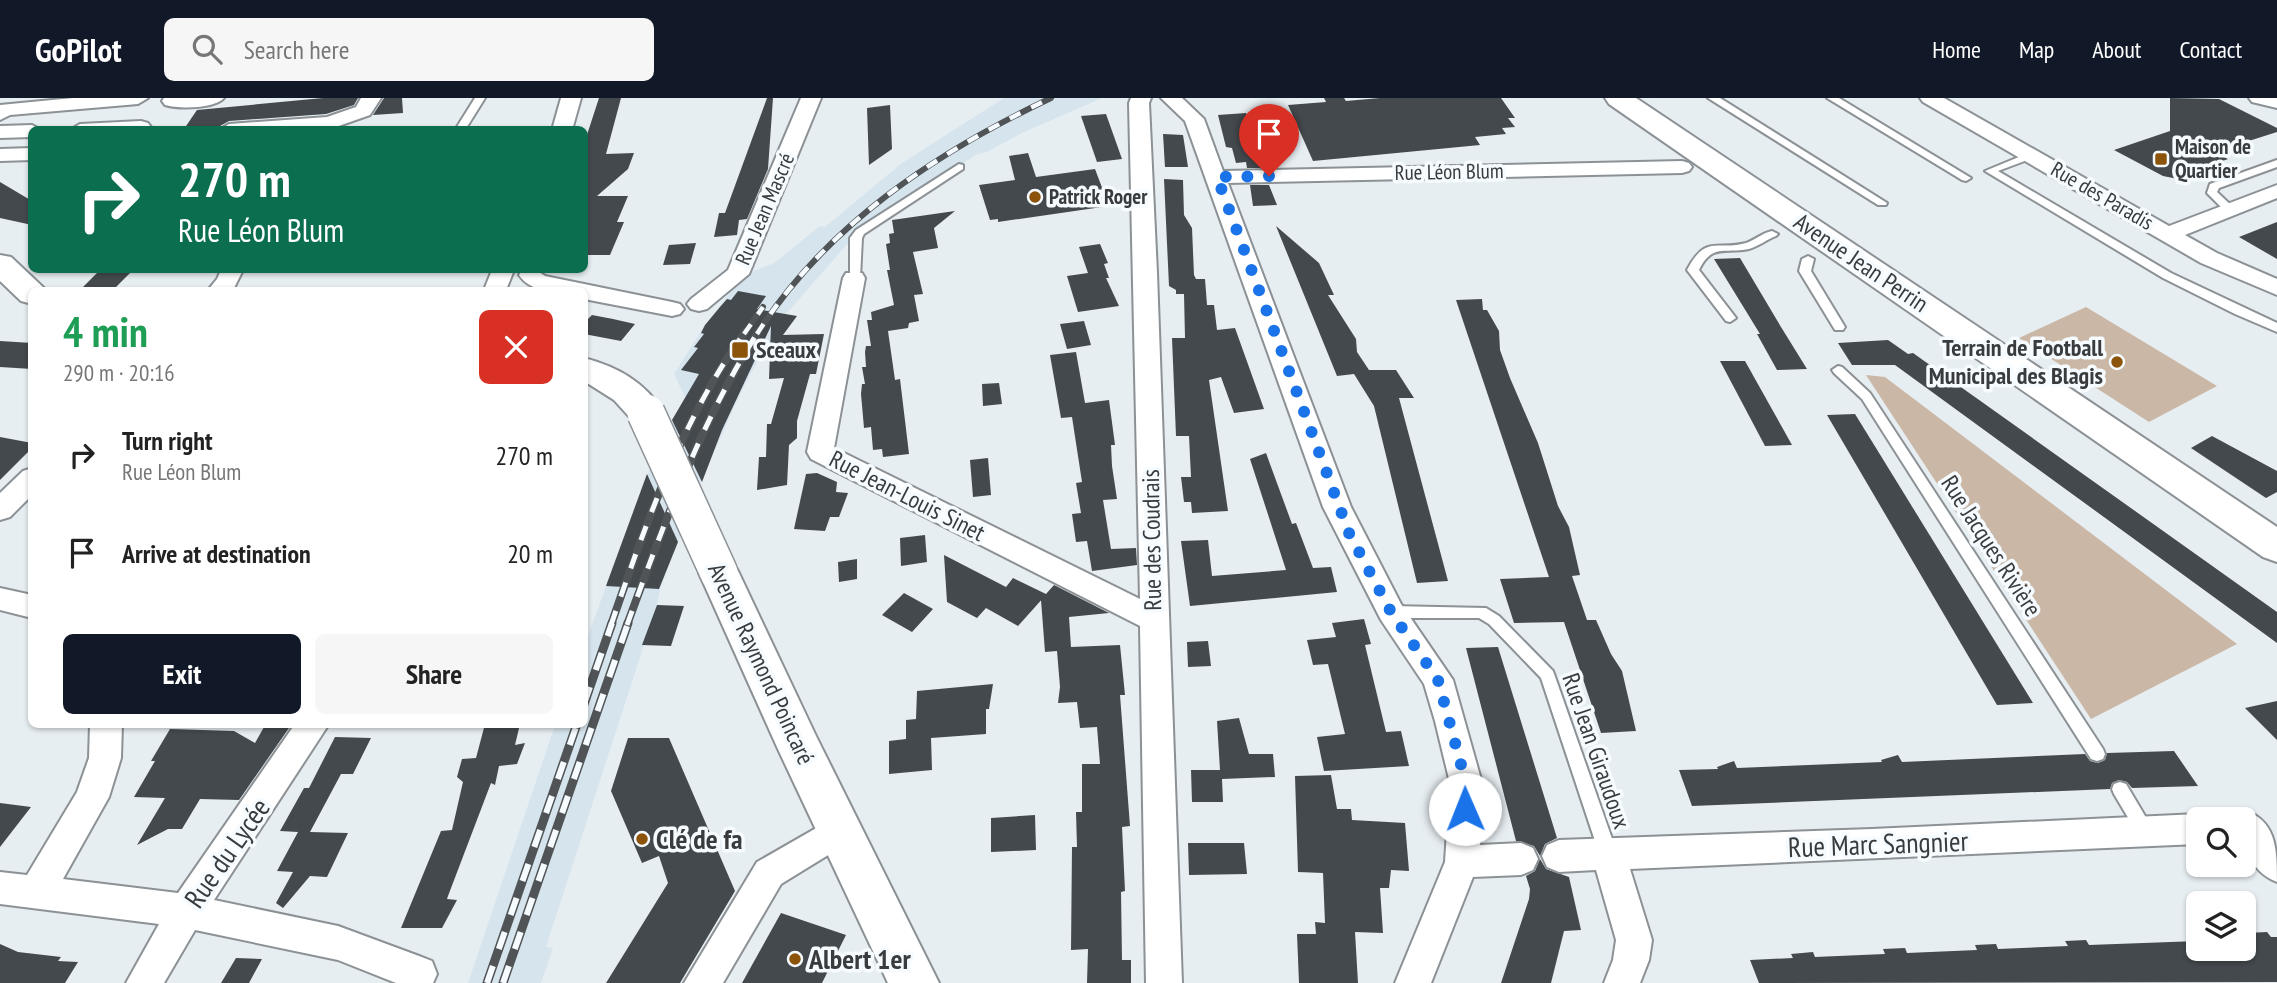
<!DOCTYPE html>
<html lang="en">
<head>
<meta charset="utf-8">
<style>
	:root { --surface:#fff; --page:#f6f6f6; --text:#222; --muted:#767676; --accent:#111827 }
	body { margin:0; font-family:"PT Sans Narrow",sans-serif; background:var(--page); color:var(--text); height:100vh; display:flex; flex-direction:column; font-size:26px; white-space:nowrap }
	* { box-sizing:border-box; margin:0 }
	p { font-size:23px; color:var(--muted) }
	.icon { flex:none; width:38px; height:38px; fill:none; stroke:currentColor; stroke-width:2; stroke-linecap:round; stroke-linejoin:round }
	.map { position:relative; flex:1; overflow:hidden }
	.details { position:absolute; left:28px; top:189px; width:560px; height:441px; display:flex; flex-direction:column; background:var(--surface); border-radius:10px; box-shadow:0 2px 5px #0004 }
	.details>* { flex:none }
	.banner { position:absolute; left:28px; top:28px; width:560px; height:147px; border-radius:10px; box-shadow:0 2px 5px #0004; background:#0b6e4f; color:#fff; overflow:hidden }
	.fabs { position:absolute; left:2186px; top:709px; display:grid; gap:14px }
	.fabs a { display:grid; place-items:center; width:70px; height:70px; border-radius:10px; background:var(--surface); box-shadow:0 2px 5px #0004; font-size:35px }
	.pin { position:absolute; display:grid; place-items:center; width:60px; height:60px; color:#fff; margin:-72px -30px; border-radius:50% 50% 50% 0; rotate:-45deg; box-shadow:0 0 7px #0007 }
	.pin .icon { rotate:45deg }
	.me { position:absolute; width:77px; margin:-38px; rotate:359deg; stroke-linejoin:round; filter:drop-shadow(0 0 5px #0008) }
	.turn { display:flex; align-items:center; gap:24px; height:147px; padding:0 35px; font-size:32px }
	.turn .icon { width:91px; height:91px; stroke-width:2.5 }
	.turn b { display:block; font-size:49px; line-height:60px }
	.round { display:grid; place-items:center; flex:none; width:74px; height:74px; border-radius:10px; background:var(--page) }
	.overview { display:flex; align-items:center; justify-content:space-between; height:119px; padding:0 35px }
	h1 { font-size:42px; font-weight:600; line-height:52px; color:#1e9e55 }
	.primary-button { display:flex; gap:14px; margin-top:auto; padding:14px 35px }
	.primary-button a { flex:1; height:80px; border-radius:10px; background:var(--accent); color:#fff; font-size:28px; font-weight:600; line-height:80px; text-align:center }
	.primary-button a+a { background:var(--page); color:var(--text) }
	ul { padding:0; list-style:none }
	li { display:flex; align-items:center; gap:21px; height:98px; padding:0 35px }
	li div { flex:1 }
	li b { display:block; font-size:26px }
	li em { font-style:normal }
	header { display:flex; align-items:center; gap:42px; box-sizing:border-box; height:98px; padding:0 35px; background:var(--accent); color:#fff }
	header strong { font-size:33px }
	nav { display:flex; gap:38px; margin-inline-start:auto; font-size:24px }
	.search { width:490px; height:63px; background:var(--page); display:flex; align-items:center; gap:18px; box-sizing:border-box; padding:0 24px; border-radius:10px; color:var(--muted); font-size:26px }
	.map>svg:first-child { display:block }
</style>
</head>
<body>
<header>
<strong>GoPilot</strong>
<div class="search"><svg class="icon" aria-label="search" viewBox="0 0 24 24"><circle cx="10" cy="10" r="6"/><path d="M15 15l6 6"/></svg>Search here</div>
<nav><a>Home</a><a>Map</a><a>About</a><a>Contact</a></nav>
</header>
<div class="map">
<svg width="2277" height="885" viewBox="0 0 2277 885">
	<rect width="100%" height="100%" fill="#e7eef2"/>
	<!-- built -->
	<polygon fill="#d6e4ed" points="1004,0 1102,0 1022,35 987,54 978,56 909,98 857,135 786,216 772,237 785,240 788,236 794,237 772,254 762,255 741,294 701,383 660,491 657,507 546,849 553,850 541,885 468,885 555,627 584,626 585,546 644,384 685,299 674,276 705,227 744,177 774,165 820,128 825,129 902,65"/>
	<!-- green -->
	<g fill="#cab7a6">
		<polygon points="2086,209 2217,288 2149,324 2019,240"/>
		<polygon points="1866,277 1885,279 2237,546 2091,621"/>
	</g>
	<!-- building -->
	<g fill="#43494d">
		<polygon points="323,0 358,0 354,7 326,16 229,23 220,28 184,31 197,12"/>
		<polygon points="384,0 402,0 403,15 373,17"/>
		<polygon points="599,0 621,0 606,56 634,55 628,71 597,98 628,98 617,124 624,124 610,157 584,157 584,46"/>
		<polygon points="767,0 773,0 768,71 747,121 739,122 737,137 714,139 719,115 725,115"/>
		<polygon points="1324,0 1344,0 1346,3 1380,0 1501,0 1515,20 1508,20 1515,29 1502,30 1506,36 1475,39 1480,47 1313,63 1288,7 1326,4"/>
		<polygon points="2170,0 2219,1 2277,30 2277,34 2214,54 2228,61 2183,77 2178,81 2163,78 2114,52 2170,33"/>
		<polygon points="890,7 892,51 869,67 867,10"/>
		<polygon points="1246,15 1264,59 1258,59 1262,70 1247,70 1246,64 1236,65 1232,50 1226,49 1218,17"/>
		<polygon points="1106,16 1122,61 1097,64 1081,18"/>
		<polygon points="1163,36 1183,37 1188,69 1165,69"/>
		<polygon points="1028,55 1036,79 1095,71 1109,108 998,124 998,121 990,122 979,87 1015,82 1009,58"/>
		<polygon points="1164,81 1183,82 1184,117 1192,130 1194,177 1196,181 1205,181 1207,207 1214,207 1217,232 1235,230 1264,311 1234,315 1221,279 1209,282 1228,413 1192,415 1191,404 1184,404 1181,379 1191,379 1189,338 1176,338 1172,240 1185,240 1184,196 1176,196 1176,192 1169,188"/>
		<polygon points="0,84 32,103 32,127 0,120"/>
		<polygon points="1250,87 1269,87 1277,107 1253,108"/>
		<polygon points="955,113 934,130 938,150 913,154 923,196 914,197 919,223 909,225 908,230 888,233 895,282 900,281 909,356 883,359 882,351 873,352 871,329 864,330 861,296 862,286 865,286 862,269 866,269 865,254 866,248 871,248 867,222 872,222 871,214 894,207 887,172 890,172 886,146 890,145 889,136 894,135 892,122"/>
		<polygon points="2277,124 2277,161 2239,139"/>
		<polygon points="1276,128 1319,165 1334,197 1328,197 1356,241 1357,254 1369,272 1396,272 1414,300 1399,300 1448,483 1417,485 1374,308 1354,276 1337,278"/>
		<polygon points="696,145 690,166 663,167 669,147"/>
		<polygon points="1100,146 1108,165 1104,166 1109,180 1106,180 1119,208 1078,214 1067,178 1088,175 1079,149"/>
		<polygon points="1740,160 1781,229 1807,271 1777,272 1757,236 1760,236 1714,161"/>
		<polygon points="100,172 133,172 115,190 83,189"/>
		<polygon points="738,193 766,198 757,211 797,218 783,237 824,236 816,276 810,276 797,323 797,340 789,347 787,387 757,392 759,359 766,359 767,326 771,326 784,280 769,281 771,228 722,332 702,384 672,322 699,276 681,272 698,250 694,249 704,236 701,235 705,227 720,209 727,201 731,202"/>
		<polygon points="1482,201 1483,212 1487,212 1499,233 1500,252 1510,280 1538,345 1558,408 1569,429 1580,477 1572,478 1587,522 1596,522 1611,556 1622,573 1636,633 1601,635 1564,524 1514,525 1500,481 1549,479 1456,202"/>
		<polygon points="592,217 613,221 635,226 621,243 584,236 584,225"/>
		<polygon points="1084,223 1091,247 1067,251 1060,226"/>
		<polygon points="1888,242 1908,256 1913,255 2277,514 2277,545 1895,267 1852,267 1838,245"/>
		<polygon points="0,243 32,245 32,271 0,269"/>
		<polygon points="1076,254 1085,305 1109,302 1115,347 1111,347 1112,368 1117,401 1103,402 1111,451 1136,450 1137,467 1092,473 1087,443 1076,444 1072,416 1081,415 1076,385 1082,384 1072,319 1061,320 1050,257"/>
		<polygon points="1720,263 1745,263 1792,347 1765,348"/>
		<polygon points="999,285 1002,306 983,308 982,286"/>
		<polygon points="1855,316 1876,350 2033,605 1997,607 1827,317"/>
		<polygon points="2212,338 2277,373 2277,394 2266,400 2191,350"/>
		<polygon points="0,339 32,345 32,350 0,382"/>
		<polygon points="1266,355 1292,426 1296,425 1313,470 1331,469 1337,494 1190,508 1181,443 1208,442 1212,478 1286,472 1250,361"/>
		<polygon points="988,360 991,397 973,399 970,362"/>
		<polygon points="817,375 837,384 836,394 848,395 839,419 830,419 825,433 794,431 806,376"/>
		<polygon points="647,376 678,444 659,491 606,488"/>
		<polygon points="925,437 927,464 901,468 900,440"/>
		<polygon points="944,457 1006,489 1013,480 1046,496 1054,487 1109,515 1069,519 1071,549 1120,547 1125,597 1120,597 1130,728 1122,729 1125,793 1121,794 1122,862 1131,862 1131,885 1087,885 1088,851 1071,852 1072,749 1077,749 1076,714 1082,714 1082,666 1100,666 1097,629 1080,630 1077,604 1058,605 1060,589 1057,553 1045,554 1041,502 1044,499 1018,528 986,510 977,520 947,504"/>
		<polygon points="857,461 857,481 839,484 838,464"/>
		<polygon points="904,495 933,511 912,534 882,517"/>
		<polygon points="657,507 684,508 671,548 642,547"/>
		<polygon points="1364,521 1371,546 1365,547 1386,634 1401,633 1409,668 1324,673 1317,639 1345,636 1328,566 1313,567 1307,542 1336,539 1332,525"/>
		<polygon points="1208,543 1211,568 1188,569 1187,544"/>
		<polygon points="1498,549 1557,740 1545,746 1540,758 1534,748 1516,743 1466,550"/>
		<polygon points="993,586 989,611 986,611 986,636 931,640 932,672 889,676 889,643 906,641 906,622 916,621 917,593"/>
		<polygon points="2277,603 2277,642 2245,610"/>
		<polygon points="1239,620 1249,656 1273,656 1275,679 1222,681 1223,704 1192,704 1191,672 1220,672 1217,623"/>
		<polygon points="485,626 520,626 515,647 525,645 517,666 499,668 495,687 491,685 448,798 447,801 457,802 442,830 401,830 441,733 452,732 463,684 457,679 462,661 476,660"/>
		<polygon points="264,629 289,630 239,702 200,701 182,731 168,731 137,747 165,700 134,699 155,663 151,663 170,631 234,633 255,645"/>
		<polygon points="335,639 371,640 353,676 341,676 310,734 348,735 327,779 310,778 283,810 276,805 293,774 277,773 298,734 280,733 304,690 309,690"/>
		<polygon points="628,640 669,640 735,793 680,885 606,885 668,785 659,758 642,765 611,693"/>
		<polygon points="2174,653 2198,688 2132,690 2127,684 2119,682 2112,685 2110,691 1692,708 1679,672 1718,671 1717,669 1734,663 1737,670 1882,664 1881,662 1898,657 1902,664 2085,656 2090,663 2098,665 2105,662 2107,655"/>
		<polygon points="1331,677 1337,711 1351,711 1352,722 1405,725 1409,773 1391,772 1389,790 1380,790 1383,835 1355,834 1358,885 1299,885 1297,836 1316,836 1315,824 1325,825 1323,775 1298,774 1295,678"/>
		<polygon points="0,705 31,709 0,749"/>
		<polygon points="1035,717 1036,752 991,754 991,720"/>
		<polygon points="1188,745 1244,745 1247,776 1189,777"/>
		<polygon points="1540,761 1546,771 1569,779 1581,832 1564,833 1551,885 1501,885 1529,801 1530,791 1526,778 1535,773"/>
		<polygon points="781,815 846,837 822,885 742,885"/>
		<polygon points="2267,834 2271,839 2277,839 2277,884 1759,885 1750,862 1793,860 1791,856 1813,854 1815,859 1885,856 1883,851 1905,850 1907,855 1977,852 1975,847 1996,846 1998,851 2068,848 2065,843 2086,842 2089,847 2198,843 2198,850 2256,850 2246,835"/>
		<polygon points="0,846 18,854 61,859 58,863 78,864 65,885 0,885"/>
		<polygon points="236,860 262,861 249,885 221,885"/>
	</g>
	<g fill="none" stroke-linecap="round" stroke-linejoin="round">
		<!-- lane casing -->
		<g stroke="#8b9195" stroke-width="4">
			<g id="lane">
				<polygon points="475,0 485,0 465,32 455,32"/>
				<polygon points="1708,0 1720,0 1887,105 1886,107 1878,107"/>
				<polygon points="1827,0 1839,0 1971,80 1966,83 1962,82"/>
				<polygon points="2031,54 2036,57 2035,59 1998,73 2171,175 2277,225 2277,234 2235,216 2163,180 1985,73"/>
				<polygon points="2277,62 2277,69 2219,90 2217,94 2234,110 2234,114 2226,114 2207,95 2210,86"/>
				<polygon points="959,66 963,67 963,71 864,136 862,140 860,180 858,182 850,182 850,140 856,132"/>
				<path d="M1772 133 1778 136 1776 138C1766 142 1759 148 1749 151 1725 156 1712 145 1699 172L1736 220 1730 224 1726 223 1687 172C1706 136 1716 153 1746 145 1755 142 1762 135 1772 133Z"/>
				<polygon points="1808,158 1814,161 1811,173 1845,229 1843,232 1835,232 1799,173 1802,161"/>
				<polygon points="1838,268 1842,269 1870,295 2103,651 2105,656 2103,661 2097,663 2091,661 1862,301 1834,275 1832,272"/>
				<polygon points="1391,508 1486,510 1499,518 1553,573 1617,755 1614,761 1608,763 1602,761 1599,755 1541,580 1489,526 1479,520 1391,520 1386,518 1384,514 1386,510"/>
				<polygon points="2120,684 2126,686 2151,728 2153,733 2151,738 2145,741 2139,738 2114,696 2112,691 2114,686"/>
			</g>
		</g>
		<!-- street casing -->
		<g stroke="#8b9195" stroke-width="4">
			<g id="street">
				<polygon points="73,0 148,0 138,6 10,17 0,22 0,7"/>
				<path d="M164 0H224C214 11 179 11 165 7L162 3Z"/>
				<polygon points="361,0 381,0 370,17 330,31 219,32 229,26 327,19 356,9"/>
				<polygon points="561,0 581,0 572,32 552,32"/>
				<polygon points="801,0 821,0 749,176 707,211 699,213 691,211 687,206 691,201 728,172"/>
				<polygon points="1131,0 1151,0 1149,5 1157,175 1182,885 1146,885 1140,528 811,361 807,354 843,180 846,175 862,175 865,180 834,350 1140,501 1129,5"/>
				<polygon points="1161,0 1182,0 1204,21 1223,73 1682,63 1689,65 1692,69 1689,73 1682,75 1228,85 1351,409 1401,506 1453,582 1482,685 1480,747 1521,745 1533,750 1538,761 1533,772 1521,777 1473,779 1431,885 1395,885 1445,764 1450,685 1435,623 1424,586 1381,522 1323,409 1185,23"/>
				<polygon points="1920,0 1944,0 2169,128 2277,87 2277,100 2185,137 2217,155 2277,181 2277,197 2201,165 1923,4"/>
				<polygon points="2249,0 2277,0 2277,10 2252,4"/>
				<polygon points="141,23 148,25 153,32 70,32 80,26"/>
				<polygon points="32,27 41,32 32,32 32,39 0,40 0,28"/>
				<polygon points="32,50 32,62 0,63 0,51"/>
				<polygon points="221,172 243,172 233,192 208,192 217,181"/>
				<polygon points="492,172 514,172 506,192 484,192"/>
				<path d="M522 172H536L545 178 672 204 680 206 684 211 680 216 672 218 584 201V192C561 192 533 198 519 177Z"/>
				<polygon points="32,370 32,397 10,419 0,422 0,395 23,373"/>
				<polygon points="0,490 32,497 32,520 0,512"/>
				<polygon points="90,626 122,626 121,660 109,699 63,781 178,795 295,626 329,626 214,802 338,828 419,858 432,863 437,876 433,885 396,885 338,862 195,832 164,885 126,885 159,826 0,806 0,774 27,777 77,694 89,660"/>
				<path d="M2249 714C2277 726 2277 754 2277 784 2249 773 2244 748 2244 721H2236Z"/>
				<polygon points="2198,716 2210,721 2198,721 2198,746 1630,771 1652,842 1649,862 1640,885 1604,885 1613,862 1616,842 1596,772 1559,774 1547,769 1542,758 1547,747 1559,742 1872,731"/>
				<polygon points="839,717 851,721 856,732 851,743 781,786 723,885 684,885 757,764"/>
			</g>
		</g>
		<!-- secondary casing -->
		<g stroke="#8b9195" stroke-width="4">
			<g id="secondary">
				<polygon points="1605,0 1636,0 2277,429 2277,464 2263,459 1609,6"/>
				<polygon points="0,157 11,159 46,192 32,192 32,206 21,203 0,183"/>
				<path d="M584 260C618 269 645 284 664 315L658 324 646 327 634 324 614 302 584 283Z"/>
				<polygon points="719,460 733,464 739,475 816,638 939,885 888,885 777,649 699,475 705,464"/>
			</g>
		</g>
		<!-- lane -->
		<use href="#lane" fill="#fff" fill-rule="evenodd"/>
		<!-- street -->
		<use href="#street" fill="#fff" fill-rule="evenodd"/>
		<!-- secondary -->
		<use href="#secondary" fill="#fff" fill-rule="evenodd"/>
		<!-- rail-far2 casing -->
		<g stroke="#515456" stroke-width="6">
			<g id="rail-far2">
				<polyline points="744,236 763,209"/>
				<path d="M757 236C826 127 937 54 1051 0"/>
			</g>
		</g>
		<!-- rail-far1 casing -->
		<g stroke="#515456" stroke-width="8">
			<g id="rail-far1">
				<path d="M611 527C646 425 682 321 745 234"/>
				<path d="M627 527C664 426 700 325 758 234"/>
			</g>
		</g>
		<!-- rail casing -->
		<g stroke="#515456" stroke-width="9">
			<g id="rail">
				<polyline points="584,606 612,525"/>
				<polyline points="487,885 577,626"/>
				<polyline points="503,885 628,525"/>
			</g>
		</g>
		<!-- rail-far2 -->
		<use href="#rail-far2" stroke="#f5fbff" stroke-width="4.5" stroke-dasharray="12" stroke-linecap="butt"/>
		<!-- rail-far1 -->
		<use href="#rail-far1" stroke="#f5fbff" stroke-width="5" stroke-dasharray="15" stroke-linecap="butt"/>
		<!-- rail -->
		<use href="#rail" stroke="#f5fbff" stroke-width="6" stroke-dasharray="18" stroke-linecap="butt"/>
		<!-- secondary-bridge casing -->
		<g stroke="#8b9195" stroke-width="40" stroke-linecap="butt">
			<polyline id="secondary-bridge" points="646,315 719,475"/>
		</g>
		<!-- secondary-bridge -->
		<use href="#secondary-bridge" stroke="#fff" stroke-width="37"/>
	</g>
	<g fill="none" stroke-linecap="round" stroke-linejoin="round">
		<!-- route -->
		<polyline stroke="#1a73e8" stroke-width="12" stroke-dasharray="0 21.6" points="1269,78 1217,79 1349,435 1391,514 1438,582 1466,685 1465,711"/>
	</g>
	<!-- markers -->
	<g fill="#8c530b" stroke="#f5fbff" stroke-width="2.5">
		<rect x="2154" y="54" width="14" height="14" rx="3.5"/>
		<circle cx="1035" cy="99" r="7"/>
		<rect x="731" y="243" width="18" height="18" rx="3.5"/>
		<circle cx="2117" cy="264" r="7"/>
		<circle cx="642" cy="741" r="7"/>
		<circle cx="795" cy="861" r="7"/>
	</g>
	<g text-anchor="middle" stroke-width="7" stroke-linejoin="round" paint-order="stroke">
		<!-- far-poi labels -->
		<g font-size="21" font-weight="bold" fill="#393b3d" stroke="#f5fbff" text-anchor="start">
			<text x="2175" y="56">Maison de<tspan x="2175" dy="24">Quartier</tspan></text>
			<text x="1049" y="106">Patrick Roger</text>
		</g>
		<!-- far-street labels -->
		<g font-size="21" fill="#393b3d" stroke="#f5fbff">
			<text transform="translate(1449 74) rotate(-1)" y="7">Rue Léon Blum</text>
			<text transform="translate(2102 98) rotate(30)" y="7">Rue des Paradis</text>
			<text transform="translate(765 111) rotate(-67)" y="7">Rue Jean Mascré</text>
		</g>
		<!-- street labels -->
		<g font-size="24" fill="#393b3d" stroke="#f5fbff">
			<text transform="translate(1861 165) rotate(34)" y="8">Avenue Jean Perrin</text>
			<text transform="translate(907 398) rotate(27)" y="8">Rue Jean-Louis Sinet</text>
			<text transform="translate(1152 442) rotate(-91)" y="8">Rue des Coudrais</text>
			<text transform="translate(1991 448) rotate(57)" y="8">Rue Jacques Rivière</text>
			<text transform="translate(761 566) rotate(65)" y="8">Avenue Raymond Poincaré</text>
			<text transform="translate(1596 653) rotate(71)" y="8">Rue Jean Giraudoux</text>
		</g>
		<!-- poi labels -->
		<g font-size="24" font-weight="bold" fill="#393b3d" stroke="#f5fbff" text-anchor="end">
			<text x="2103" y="258">Terrain de Football<tspan x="2103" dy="28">Municipal des Blagis</tspan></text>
			<text x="756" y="260" text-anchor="start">Sceaux</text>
		</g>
		<!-- near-poi labels -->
		<g font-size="28" font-weight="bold" fill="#393b3d" stroke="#f5fbff" text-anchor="start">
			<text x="656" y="751">Clé de fa</text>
			<text x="809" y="871">Albert 1er</text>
		</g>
		<!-- near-street labels -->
		<g font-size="28" fill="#393b3d" stroke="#f5fbff">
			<text transform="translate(1878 746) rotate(-2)" y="10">Rue Marc Sangnier</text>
			<text transform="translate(227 755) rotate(-55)" y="10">Rue du Lycée</text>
		</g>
	</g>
</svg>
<div class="fabs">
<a><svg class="icon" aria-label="search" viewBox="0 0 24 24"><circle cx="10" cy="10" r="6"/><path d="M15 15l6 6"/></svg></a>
<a><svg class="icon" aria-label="layers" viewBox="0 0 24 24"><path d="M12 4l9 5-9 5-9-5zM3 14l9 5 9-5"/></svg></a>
</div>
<div class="pin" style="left:1269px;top:78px;background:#d93025"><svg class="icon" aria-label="arrive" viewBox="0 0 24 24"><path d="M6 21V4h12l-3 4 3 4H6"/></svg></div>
<svg class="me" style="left:1465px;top:711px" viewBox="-20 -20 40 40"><circle r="19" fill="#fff"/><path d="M0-13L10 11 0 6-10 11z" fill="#1a73e8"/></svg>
<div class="banner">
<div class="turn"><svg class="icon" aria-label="right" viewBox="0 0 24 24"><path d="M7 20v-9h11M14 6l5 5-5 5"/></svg><div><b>270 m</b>Rue Léon Blum</div></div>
</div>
<section class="details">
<div class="overview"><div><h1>4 min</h1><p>290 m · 20:16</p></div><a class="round" style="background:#d93025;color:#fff"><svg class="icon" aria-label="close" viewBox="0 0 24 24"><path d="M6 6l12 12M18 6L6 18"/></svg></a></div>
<ul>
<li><svg class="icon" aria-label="right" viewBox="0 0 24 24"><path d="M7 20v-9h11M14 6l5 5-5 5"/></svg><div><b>Turn right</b><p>Rue Léon Blum</p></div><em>270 m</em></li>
<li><svg class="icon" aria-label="arrive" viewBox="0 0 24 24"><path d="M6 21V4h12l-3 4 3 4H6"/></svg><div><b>Arrive at destination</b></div><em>20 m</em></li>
</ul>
<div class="primary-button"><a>Exit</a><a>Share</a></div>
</section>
</div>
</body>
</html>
